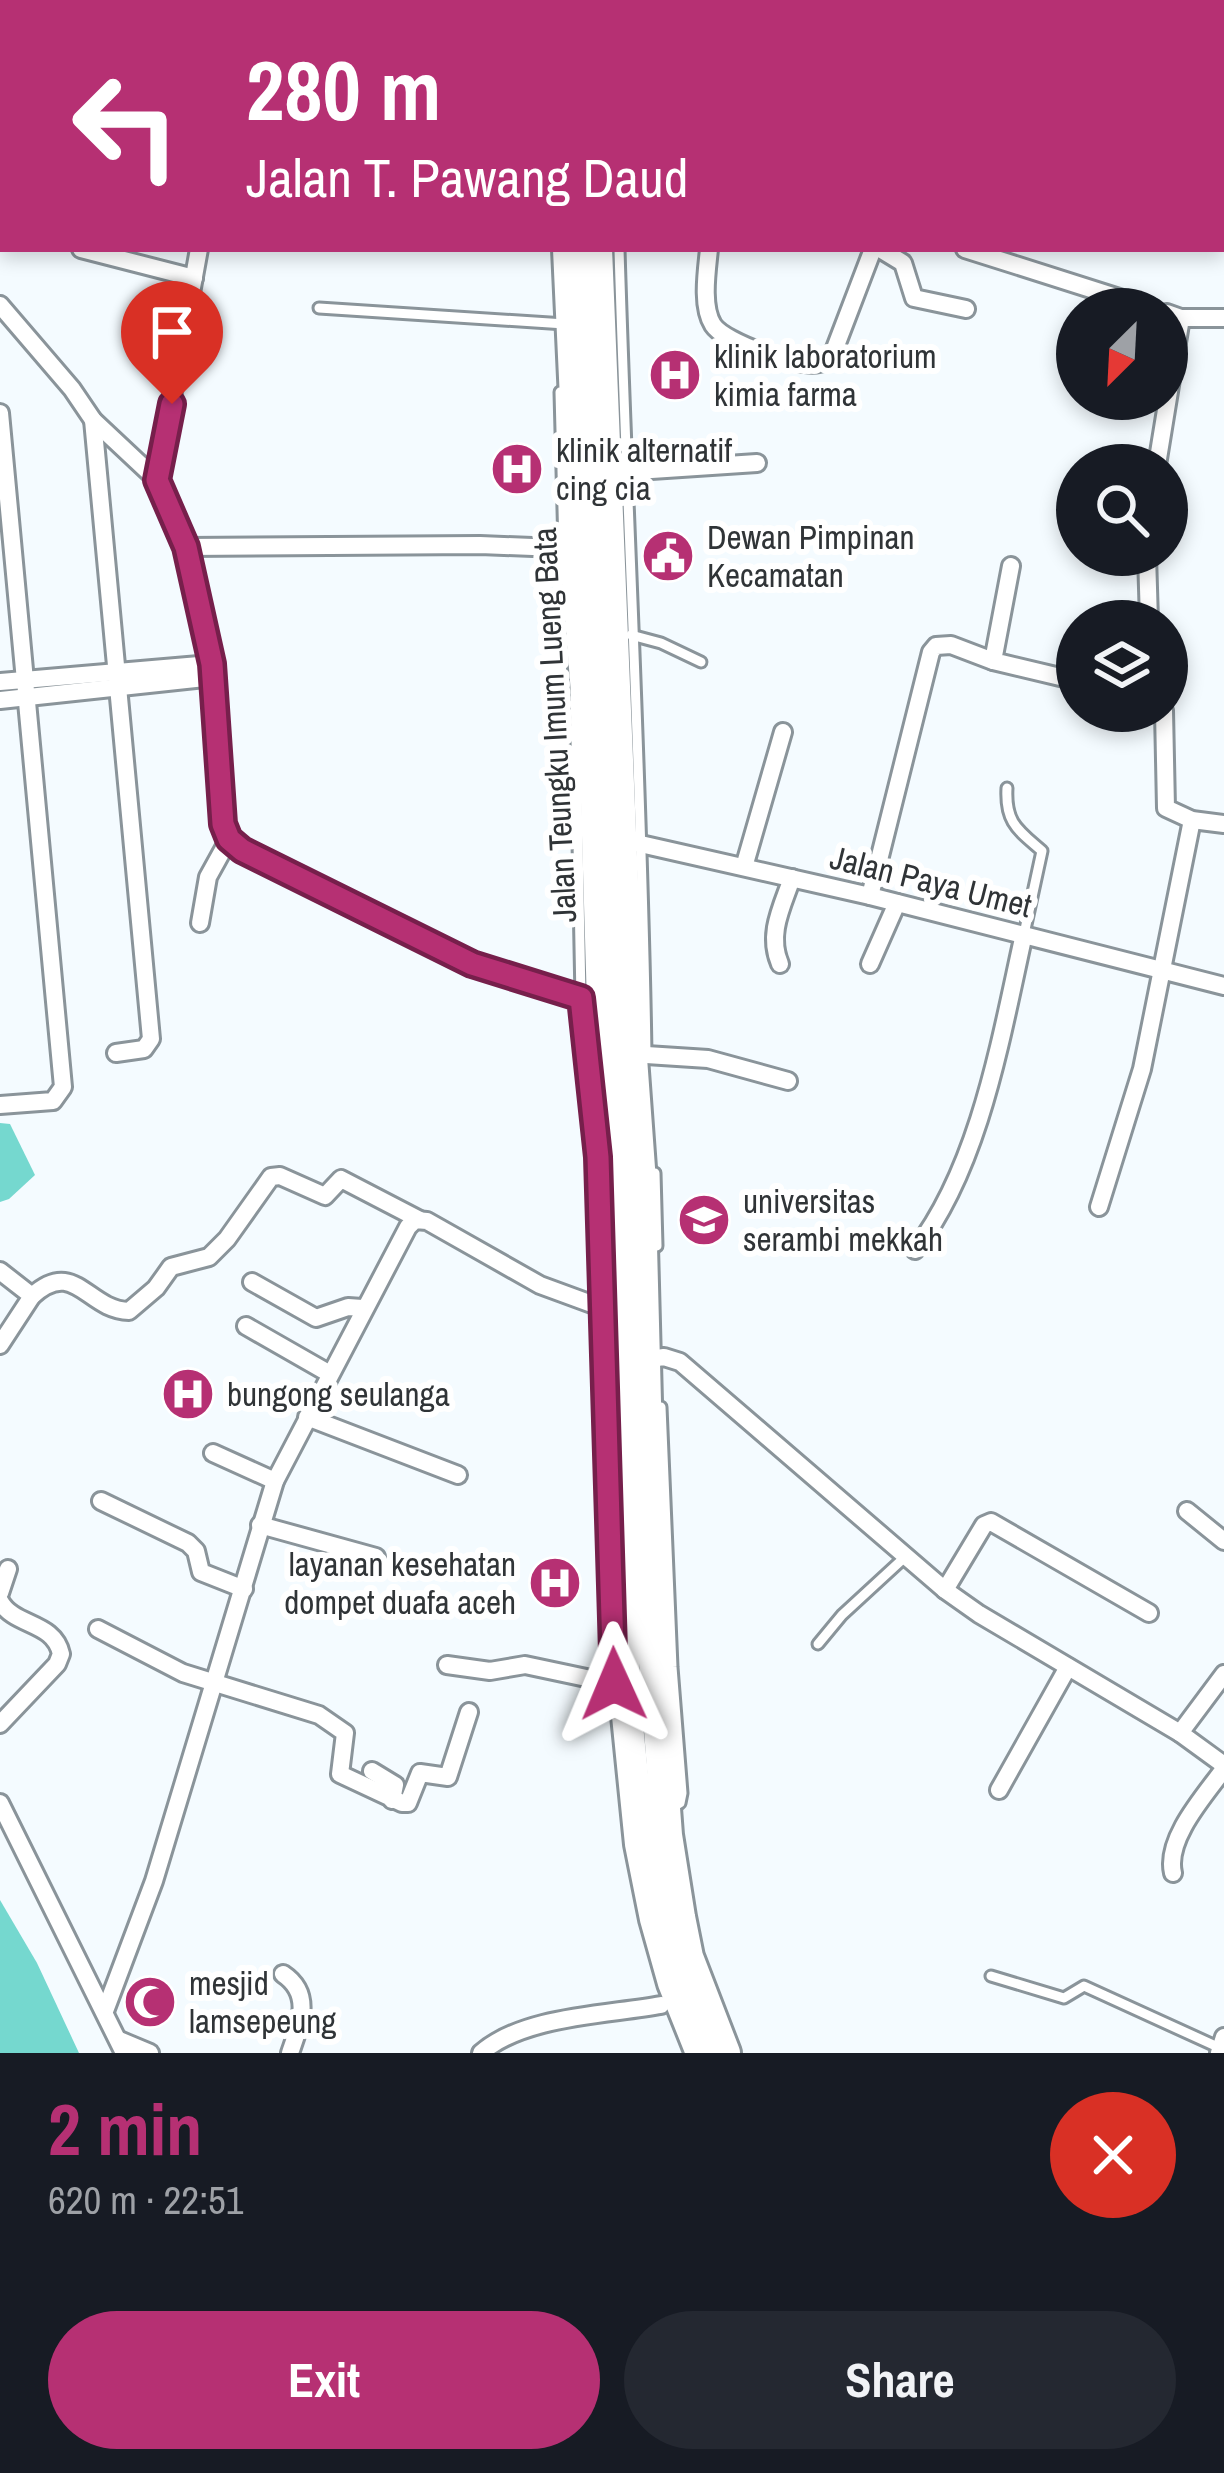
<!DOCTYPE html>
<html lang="en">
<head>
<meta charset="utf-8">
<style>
	:root { --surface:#171b24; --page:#242831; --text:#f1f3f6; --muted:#9ea1a6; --accent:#b63073 }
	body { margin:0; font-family:"Archivo Narrow",sans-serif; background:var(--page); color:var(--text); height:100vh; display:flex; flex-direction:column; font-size:45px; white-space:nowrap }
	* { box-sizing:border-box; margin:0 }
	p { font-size:39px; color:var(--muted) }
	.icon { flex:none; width:66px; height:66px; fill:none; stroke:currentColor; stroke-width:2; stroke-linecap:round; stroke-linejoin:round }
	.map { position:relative; height:2053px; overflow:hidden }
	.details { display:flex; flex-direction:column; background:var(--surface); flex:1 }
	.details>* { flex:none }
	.top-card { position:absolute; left:0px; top:0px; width:1224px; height:252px; box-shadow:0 6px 18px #0003; background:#b63073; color:#fff; overflow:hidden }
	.needle { width:78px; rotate:204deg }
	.tools { position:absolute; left:1056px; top:288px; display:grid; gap:24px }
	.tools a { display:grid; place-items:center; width:132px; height:132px; border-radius:50%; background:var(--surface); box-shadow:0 6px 18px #0003; font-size:60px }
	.pin { position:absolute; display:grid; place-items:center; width:102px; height:102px; color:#fff; margin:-123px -51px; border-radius:50% 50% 50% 0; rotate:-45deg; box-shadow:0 0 12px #0007 }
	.pin .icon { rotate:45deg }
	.me { position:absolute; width:132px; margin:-66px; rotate:359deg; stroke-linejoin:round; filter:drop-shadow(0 0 9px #0008) }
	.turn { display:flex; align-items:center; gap:42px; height:252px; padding:0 48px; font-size:54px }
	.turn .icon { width:156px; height:156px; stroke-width:2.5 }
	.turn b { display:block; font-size:84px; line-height:102px }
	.round { display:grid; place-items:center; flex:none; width:126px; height:126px; border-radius:63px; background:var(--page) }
	.summary { display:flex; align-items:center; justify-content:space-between; height:204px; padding:0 48px }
	h1 { font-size:72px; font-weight:800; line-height:90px; color:var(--accent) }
	.cta { display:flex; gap:24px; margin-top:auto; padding:24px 48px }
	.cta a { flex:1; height:138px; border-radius:72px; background:var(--accent); color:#fff; font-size:48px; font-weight:800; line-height:138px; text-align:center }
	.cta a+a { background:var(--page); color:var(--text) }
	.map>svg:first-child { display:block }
</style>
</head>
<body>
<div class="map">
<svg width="1224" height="2053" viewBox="0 0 1224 2053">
	<rect width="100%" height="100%" fill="#f4fbff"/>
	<!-- water -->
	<g fill="#75d8cf">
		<polygon points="0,1123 10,1124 35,1175 9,1199 0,1202"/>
		<polygon points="0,1900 37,1963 79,2053 0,2053"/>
	</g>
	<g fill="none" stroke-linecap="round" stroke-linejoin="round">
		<!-- lane casing -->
		<g stroke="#8a949a" stroke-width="15">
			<g id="lane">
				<polyline points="605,0 605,3"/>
				<path d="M619 249C627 518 642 786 646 1054"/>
				<polyline points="319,308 565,324"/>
				<polyline points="560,392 564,548 575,687 581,998 598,1157 610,1508"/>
				<polyline points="631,635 661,643 701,662"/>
				<path d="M1007 788C1005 823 1018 830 1042 851L1024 934"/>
				<polyline points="655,1173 657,1246"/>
				<polyline points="661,1407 672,1667 682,1793 680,1803 670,1809"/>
				<polyline points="818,1644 842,1615 905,1557"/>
				<polyline points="991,1976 1064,1998 1084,1986 1220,2048"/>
			</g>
		</g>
		<!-- street casing -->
		<g stroke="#8a949a" stroke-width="22">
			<g id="street">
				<polyline points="40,3 42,0"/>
				<polyline points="236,3 237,0"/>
				<polyline points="1092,3 1094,0"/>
				<polyline points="1221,57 1224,52"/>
				<polyline points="0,72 3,67"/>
				<polyline points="0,91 3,92"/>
				<polyline points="0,239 3,239"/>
				<polyline points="81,249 194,278"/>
				<polyline points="199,249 157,480 186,547 211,664 223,824 229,839 242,850 473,964 602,1003"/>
				<path d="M709 249C707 270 701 306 713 325 725 343 798 368 819 363 829 361 828 359 834 351L873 249"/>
				<polyline points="880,249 903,263 914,298 966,309"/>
				<polyline points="965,249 1154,309"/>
				<polyline points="0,305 72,389 93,420 157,480"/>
				<polyline points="1167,313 1181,318 1224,318"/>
				<polyline points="0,413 63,1087 53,1101 0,1105"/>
				<polyline points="93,420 151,1039 144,1049 116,1053"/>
				<polyline points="1157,465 1181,318"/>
				<polyline points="606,473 757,463"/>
				<polyline points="186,547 480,545 582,549"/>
				<polyline points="1147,555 1149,621"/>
				<polyline points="1011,566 993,661 1077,681"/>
				<polyline points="0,682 211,664"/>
				<polyline points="0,700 214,677"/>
				<polyline points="1164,711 1166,808 1192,820 1224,824"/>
				<polyline points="623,840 870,896 1224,986"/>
				<polyline points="744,867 783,732"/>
				<polyline points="870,896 931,652 936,646 951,645 993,661"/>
				<polyline points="200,923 208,877 229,839"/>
				<path d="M780 964C767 934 782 907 792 878"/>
				<polyline points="870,964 897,903"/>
				<polyline points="631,1054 708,1059 788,1081"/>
				<polyline points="1099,1207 1142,1069 1192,820"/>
				<path d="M915 1250C980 1166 1001 1037 1024 934"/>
				<polyline points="0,1271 32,1296 0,1345"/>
				<polyline points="252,1282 316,1318 348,1307 362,1308"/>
				<path d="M32 1296C75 1257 87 1310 129 1311L156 1288 171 1267 209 1257 227 1239 271 1177 280 1176 325 1196 341 1179 420 1220"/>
				<polyline points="246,1326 330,1374"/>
				<polyline points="643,1360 664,1357 680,1362 945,1590 979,1614 1180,1733 1224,1674"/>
				<polyline points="307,1417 458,1475"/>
				<polyline points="213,1453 275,1481"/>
				<polyline points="101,1501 188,1543 196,1551 201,1572 244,1589"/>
				<polyline points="1187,1511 1224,1541"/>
				<polyline points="260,1525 376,1557"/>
				<polyline points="945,1590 984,1525 991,1522 1149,1613"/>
				<polyline points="0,1593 8,1569"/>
				<path d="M0 1601C14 1627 54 1621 61 1654L57 1664 0 1724"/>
				<polyline points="98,1629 183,1673 319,1715 345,1733 340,1774 402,1803 408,1803 420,1773 448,1777 469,1712"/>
				<polyline points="447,1665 490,1671 525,1665 624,1686"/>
				<polyline points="1180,1733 1224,1765"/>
				<polyline points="372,1771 395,1785 392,1800"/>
				<polyline points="999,1790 1068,1667"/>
				<polyline points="0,1803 124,2053"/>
				<path d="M1173 1873C1165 1839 1205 1795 1224 1769"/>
				<path d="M283 1974C313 1994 300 2024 290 2053"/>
				<polyline points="105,2011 154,1881 275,1481 408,1227 415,1220 427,1221 540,1285 619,1314"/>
				<polyline points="119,2040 150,2053"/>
				<path d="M481 2053C523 2016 606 2015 661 2005"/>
				<polyline points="1219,2053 1224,2037"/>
			</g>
		</g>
		<!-- highway casing -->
		<g stroke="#8a949a" stroke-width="36">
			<g id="highway">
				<polyline points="560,0 560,3"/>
				<polyline points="586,0 586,3"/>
				<polyline points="568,249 582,549 592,667 602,1003 616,1165 625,1518 624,1686 640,1844 655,1919 673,1983 701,2053"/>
				<polyline points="597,249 628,1003 640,1168 652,1636 667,1835 680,1917 688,1957 725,2053"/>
			</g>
		</g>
		<!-- lane -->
		<use href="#lane" stroke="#fff" stroke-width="9"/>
		<!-- street -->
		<use href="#street" stroke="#fff" stroke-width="16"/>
		<!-- highway -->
		<use href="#highway" stroke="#fff" stroke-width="30"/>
	</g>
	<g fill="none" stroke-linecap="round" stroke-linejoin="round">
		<!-- route casing -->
		<g stroke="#761f4b" stroke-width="30">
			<polyline id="route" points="172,404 157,480 186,547 212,664 223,824 229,839 242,850 472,964 581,998 598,1157 614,1684"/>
		</g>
		<!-- route -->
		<use href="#route" stroke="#b63073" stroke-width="21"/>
	</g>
	<!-- icons -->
	<defs>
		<g id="hospital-disc" transform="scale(2.7)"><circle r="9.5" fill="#b63073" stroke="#fff"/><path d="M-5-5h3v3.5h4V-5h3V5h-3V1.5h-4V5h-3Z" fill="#fff"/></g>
		<g id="civic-disc" transform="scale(2.7)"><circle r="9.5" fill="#b63073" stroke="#fff"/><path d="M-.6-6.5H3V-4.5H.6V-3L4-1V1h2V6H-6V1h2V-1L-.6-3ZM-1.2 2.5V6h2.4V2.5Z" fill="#fff"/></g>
		<g id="university-disc" transform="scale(2.7)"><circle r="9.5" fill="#b63073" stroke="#fff"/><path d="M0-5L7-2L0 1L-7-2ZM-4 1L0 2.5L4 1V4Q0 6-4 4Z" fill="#fff"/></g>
		<g id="mosque-disc" transform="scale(2.7)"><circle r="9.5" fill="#b63073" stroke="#fff"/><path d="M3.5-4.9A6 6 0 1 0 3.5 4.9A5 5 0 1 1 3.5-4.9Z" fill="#fff"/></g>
	</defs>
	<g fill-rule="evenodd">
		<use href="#hospital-disc" x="675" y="375"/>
		<use href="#hospital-disc" x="517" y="469"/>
		<use href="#civic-disc" x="668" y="556"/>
		<use href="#university-disc" x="704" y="1220"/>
		<use href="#hospital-disc" x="188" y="1394"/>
		<use href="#hospital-disc" x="555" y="1583"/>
		<use href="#mosque-disc" x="150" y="2002"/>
	</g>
	<g text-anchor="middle" stroke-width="12" stroke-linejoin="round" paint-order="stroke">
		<!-- poi labels -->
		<g font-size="33" fill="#303437" stroke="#fff" text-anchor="start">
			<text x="714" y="368">klinik laboratorium<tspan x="714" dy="38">kimia farma</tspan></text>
			<text x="556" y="462">klinik alternatif<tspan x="556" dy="38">cing cia</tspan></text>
			<text x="707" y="549">Dewan Pimpinan<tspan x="707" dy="38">Kecamatan</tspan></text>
			<text x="743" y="1213">universitas<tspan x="743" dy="38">serambi mekkah</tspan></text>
			<text x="227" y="1406">bungong seulanga</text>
			<text x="516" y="1576" text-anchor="end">layanan kesehatan<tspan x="516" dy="38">dompet duafa aceh</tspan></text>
			<text x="189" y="1995">mesjid<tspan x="189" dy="38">lamsepeung</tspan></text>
		</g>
		<!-- street labels -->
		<g font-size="33" fill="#303437" stroke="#fff">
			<text transform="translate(554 725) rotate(-93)" y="12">Jalan Teungku Imum Lueng Bata</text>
			<text transform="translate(931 881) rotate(14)" y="12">Jalan Paya Umet</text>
		</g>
	</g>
</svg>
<div class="tools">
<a><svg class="needle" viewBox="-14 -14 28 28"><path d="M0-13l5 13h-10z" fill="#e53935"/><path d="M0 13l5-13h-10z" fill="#9ea1a6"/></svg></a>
<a><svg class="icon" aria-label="search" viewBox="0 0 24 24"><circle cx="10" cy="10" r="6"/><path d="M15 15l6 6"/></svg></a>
<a><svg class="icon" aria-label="layers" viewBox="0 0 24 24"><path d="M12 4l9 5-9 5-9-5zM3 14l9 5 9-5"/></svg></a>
</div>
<div class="pin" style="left:172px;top:404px;background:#d93025"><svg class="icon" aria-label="arrive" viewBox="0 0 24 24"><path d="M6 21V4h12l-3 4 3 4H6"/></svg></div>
<svg class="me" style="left:614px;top:1684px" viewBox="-20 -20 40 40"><path d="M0-17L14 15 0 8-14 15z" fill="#b63073" stroke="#fff" stroke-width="4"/></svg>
<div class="top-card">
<div class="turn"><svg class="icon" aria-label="left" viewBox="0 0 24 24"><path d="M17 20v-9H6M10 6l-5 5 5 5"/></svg><div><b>280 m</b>Jalan T. Pawang Daud</div></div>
</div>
</div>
<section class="details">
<div class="summary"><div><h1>2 min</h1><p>620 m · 22:51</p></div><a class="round" style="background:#d93025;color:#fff"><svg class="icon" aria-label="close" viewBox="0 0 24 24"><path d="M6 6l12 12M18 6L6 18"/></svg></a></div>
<div class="cta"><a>Exit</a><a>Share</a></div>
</section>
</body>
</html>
